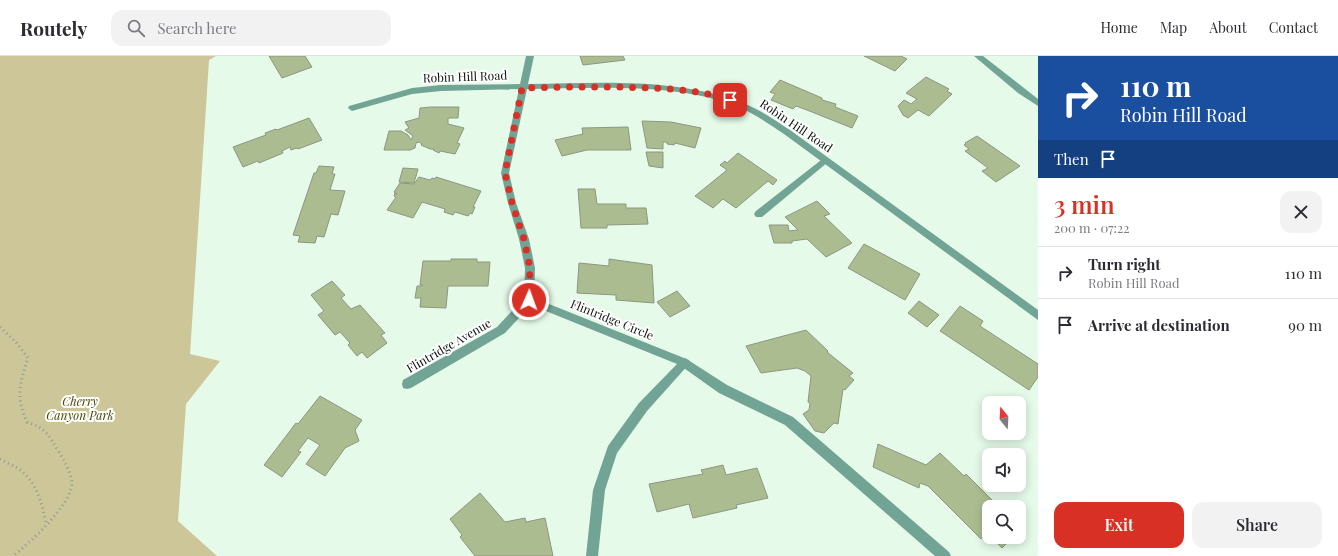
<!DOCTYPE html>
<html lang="en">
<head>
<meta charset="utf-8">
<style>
	:root { --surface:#fff; --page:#f2f2f3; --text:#2b2b33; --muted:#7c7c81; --line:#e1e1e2; --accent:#d93025 }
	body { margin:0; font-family:"Playfair Display",serif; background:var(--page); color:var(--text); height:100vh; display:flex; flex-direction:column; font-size:15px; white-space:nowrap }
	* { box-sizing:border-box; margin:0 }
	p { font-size:13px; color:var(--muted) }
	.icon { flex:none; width:22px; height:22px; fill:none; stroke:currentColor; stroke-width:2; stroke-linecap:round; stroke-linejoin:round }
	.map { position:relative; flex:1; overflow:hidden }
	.side { display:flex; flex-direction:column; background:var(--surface); width:300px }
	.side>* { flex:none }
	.banner { background:#1a4fa0; color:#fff; overflow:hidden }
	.needle { width:26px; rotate:342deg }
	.tools { position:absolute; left:982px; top:340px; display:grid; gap:8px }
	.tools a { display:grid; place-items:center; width:44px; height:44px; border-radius:8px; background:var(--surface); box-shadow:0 2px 10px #0003; font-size:20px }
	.pin { position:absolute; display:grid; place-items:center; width:34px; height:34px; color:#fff; margin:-17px; border-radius:8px; box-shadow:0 2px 6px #0006 }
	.me { position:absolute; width:44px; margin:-22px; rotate:2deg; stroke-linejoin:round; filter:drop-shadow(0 0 3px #0008) }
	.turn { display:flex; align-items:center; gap:14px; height:84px; padding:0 16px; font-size:18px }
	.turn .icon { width:52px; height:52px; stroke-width:2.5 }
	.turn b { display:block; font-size:28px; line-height:34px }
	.then { display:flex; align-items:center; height:38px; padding:0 16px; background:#0003; gap:8px; font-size:15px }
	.round { display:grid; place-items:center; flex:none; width:42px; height:42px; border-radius:12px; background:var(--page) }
	.overview { display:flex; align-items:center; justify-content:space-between; height:68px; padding:0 16px }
	h1 { font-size:24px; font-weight:600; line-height:30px; color:var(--accent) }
	.primary-button { display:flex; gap:8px; margin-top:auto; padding:8px 16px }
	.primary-button a { flex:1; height:46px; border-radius:12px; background:var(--accent); color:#fff; font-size:16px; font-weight:600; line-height:46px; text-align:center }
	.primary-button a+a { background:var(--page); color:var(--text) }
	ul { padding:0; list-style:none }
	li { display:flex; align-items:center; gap:12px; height:52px; padding:0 16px; border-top:1px solid var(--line) }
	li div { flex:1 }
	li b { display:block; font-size:15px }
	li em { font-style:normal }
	header { display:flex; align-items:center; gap:24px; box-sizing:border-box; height:56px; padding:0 20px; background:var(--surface); border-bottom:1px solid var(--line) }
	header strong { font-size:19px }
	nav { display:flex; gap:22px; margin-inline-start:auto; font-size:14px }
	.search { width:280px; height:36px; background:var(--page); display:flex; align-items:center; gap:10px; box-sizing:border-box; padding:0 14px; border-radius:12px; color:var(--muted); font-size:15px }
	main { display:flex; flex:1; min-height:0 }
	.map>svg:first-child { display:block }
</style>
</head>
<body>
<header>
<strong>Routely</strong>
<div class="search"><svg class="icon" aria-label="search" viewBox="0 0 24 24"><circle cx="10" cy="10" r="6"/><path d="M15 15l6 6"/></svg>Search here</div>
<nav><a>Home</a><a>Map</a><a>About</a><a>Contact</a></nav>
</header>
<main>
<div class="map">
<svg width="1038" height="500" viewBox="0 0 1038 500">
	<rect width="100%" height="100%" fill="#e5fae9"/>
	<!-- green -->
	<polygon fill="#cdc698" points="0,0 216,0 209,4 190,298 220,305 186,348 178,465 217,500 0,500"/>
	<!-- building -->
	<g fill="#abbd90" stroke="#8d9681">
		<polygon points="269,0 305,0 312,11 282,22"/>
		<polygon points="580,0 623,0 625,4 583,9"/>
		<polygon points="864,0 901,0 907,3 895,15"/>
		<polygon points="926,21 949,33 947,35 952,38 929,60 918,54 908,62 903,59 898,50 904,44 911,48 917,43 906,37"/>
		<polygon points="780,24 822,42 822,44 836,48 835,51 858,60 852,72 807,54 796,50 793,53 771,44 775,38 770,36"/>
		<polygon points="431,51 459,51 458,62 448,62 448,68 464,72 457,87 460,88 455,98 440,95 439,97 433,94 434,93 430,93 421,89 422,88 419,86 416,87 415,92 410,94 384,94 389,75 401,75 408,79 411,84 413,80 405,74 409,72 405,66 419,62 420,52"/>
		<polygon points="309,62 322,84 298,93 297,92 291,94 290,91 282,95 283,97 259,107 258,105 243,111 233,91 266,79 265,77 276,73 277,74"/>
		<polygon points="642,65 671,66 701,72 695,92 675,87 674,89 667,88 667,86 663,86 663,93 647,92"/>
		<polygon points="628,71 631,94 587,94 562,100 555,84 583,78 582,72"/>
		<polygon points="977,80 1020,110 996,126 982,115 988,112 965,95 969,93 964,89 966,88 965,87"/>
		<polygon points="646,96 663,96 663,112 649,110"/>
		<polygon points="738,97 777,124 773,129 768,125 736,152 723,143 713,152 695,140 727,114 720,109 725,105 727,107"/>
		<polygon points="319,110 334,111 332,118 335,118 330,134 345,135 338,159 331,158 324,181 317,180 315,187 298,186 300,180 293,179 314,117 316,117"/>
		<polygon points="403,112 418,113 414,127 399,126"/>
		<polygon points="419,121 430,124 432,122 435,123 436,121 481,135 473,151 475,151 472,158 470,157 468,160 455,156 453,159 444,156 445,153 422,146 413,162 387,154 396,141 394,140 395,137 397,138 394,136 400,127 414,128"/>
		<polygon points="578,133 595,133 597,148 626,148 626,152 646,152 648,168 607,169 607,172 581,172"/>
		<polygon points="817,145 830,158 824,160 852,187 826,201 807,183 792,185 792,187 774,187 769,169 788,169 789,175 798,174 785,161"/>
		<polygon points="864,188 920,218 905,244 848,212"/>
		<polygon points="451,203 477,203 477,206 490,206 488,230 448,230 446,252 420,251 421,242 415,242 417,230 422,230 423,229 420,229 423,205 451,205"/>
		<polygon points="609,203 652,209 654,247 616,244 616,239 577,237 579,207 609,210"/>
		<polygon points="332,225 345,239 341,242 351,253 360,249 385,277 381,279 387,287 367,302 362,296 357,300 348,289 350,287 340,276 335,279 318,259 324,255 311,239"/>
		<polygon points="677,235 690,250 670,261 657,246"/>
		<polygon points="919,245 939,259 927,271 908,257"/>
		<polygon points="960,250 983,265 980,270 1038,308 1038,321 1029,334 940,275"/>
		<polygon points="806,274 828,295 827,296 853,317 849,320 854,324 845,334 843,333 838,368 834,367 824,377 815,375 803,358 809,354 810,347 808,346 811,320 805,315 797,312 761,317 746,290"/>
		<polygon points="320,340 362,364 355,374 359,385 345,392 325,420 306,408 320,389 308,382 298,395 301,396 282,421 264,409 296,367 298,368"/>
		<polygon points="878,388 926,409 940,397 964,420 966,418 999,451 989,451 989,479 987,477 981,483 928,430 920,427 919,432 873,411"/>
		<polygon points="723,409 726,419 757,412 768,442 736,449 737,452 693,462 689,448 657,456 649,428 703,418 701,414"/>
		<polygon points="480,437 505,466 525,462 526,466 545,462 553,500 475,500 460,481 462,479 450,463"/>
		<polygon points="991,481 1013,481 1002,492"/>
	</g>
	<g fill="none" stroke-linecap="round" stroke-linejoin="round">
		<!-- path -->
		<g stroke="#8f9e92" stroke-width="3" stroke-dasharray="1 3.5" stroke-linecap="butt">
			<path d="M0 271 16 286 28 302C20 327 15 341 27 366 46 372 49 380 59 396 65 406 71 416 72 427 72 448 29 488 13 500"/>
			<path d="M0 403C6 407 14 409 20 414 37 426 42 448 46 467"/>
		</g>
		<!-- service -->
		<g fill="#72a496" fill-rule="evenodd">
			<polygon points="825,101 829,104 828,106 762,161 756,161 754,158 756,155"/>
			<polygon points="685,302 727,329 793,361 949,496 951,500 935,500 785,369 719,337 681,310 680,307 681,304"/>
		</g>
		<!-- minor -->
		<g fill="#72a496" fill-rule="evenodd">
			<path d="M526 0H534L528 28C598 27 679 21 745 48 761 54 776 65 790 74L1038 254V264L784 78C770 69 755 58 739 51 677 26 594 32 527 33L509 117 516 147 529 183 535 212 534 242 689 304 690 307 647 355 617 397 605 434 598 500H586L593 434 608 390 639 347 677 308 531 249 505 277 411 332 407 333 403 332 402 328 403 324 497 271 524 242 525 212 519 183 508 147 501 117 519 33 441 35 412 38 352 55 348 52 349 50 412 32 441 29 520 28Z"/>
			<polygon points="974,0 983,0 1038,43 1038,50 1018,37"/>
		</g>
	</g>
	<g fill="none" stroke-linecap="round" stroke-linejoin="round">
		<!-- route -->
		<path stroke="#d93025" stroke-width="7" stroke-dasharray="0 12.6" d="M529 244 530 212 524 183 512 147 505 117 522 32C554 31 585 31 617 31 655 32 694 32 730 44"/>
	</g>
	<g text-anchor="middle" stroke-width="4" stroke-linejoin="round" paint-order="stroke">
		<!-- street labels -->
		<g font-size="12" fill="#0c130e" stroke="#fff">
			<text transform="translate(465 21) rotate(-2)" y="4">Robin Hill Road</text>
			<text transform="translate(796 70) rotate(34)" y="4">Robin Hill Road</text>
			<text transform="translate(612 264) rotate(22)" y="4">Flintridge Circle</text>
			<text transform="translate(449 290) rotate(-30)" y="4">Flintridge Avenue</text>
		</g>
		<!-- park labels -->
		<g font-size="12" font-style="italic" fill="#4b4305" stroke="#fff">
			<text x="80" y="350">Cherry<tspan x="80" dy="14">Canyon Park</tspan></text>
		</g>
	</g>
</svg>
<div class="tools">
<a><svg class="needle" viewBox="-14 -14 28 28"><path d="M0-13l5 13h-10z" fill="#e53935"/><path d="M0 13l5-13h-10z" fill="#7c7c81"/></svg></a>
<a><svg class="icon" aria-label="sound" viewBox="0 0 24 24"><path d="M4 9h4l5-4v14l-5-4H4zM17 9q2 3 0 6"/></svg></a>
<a><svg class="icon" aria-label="search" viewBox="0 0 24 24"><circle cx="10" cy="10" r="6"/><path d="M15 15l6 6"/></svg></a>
</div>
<div class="pin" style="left:730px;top:44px;background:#d93025"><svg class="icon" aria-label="arrive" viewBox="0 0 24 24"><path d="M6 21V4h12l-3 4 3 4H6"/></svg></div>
<svg class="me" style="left:529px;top:244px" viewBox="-20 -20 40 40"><circle r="17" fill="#d93025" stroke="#fff" stroke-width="3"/><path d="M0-11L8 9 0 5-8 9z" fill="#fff"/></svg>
</div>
<section class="side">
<div class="banner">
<div class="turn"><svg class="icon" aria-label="right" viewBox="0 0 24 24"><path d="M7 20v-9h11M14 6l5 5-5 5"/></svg><div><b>110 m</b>Robin Hill Road</div></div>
<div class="then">Then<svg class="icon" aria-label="arrive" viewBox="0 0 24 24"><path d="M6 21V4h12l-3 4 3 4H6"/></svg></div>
</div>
<div class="overview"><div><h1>3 min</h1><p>200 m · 07:22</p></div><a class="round"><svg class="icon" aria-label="close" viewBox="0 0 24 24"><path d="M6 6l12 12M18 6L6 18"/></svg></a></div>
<ul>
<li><svg class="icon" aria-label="right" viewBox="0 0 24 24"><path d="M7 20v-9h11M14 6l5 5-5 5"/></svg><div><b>Turn right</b><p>Robin Hill Road</p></div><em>110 m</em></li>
<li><svg class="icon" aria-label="arrive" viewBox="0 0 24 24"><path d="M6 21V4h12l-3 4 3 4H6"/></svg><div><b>Arrive at destination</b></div><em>90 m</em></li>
</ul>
<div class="primary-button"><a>Exit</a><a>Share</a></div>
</section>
</main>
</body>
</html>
